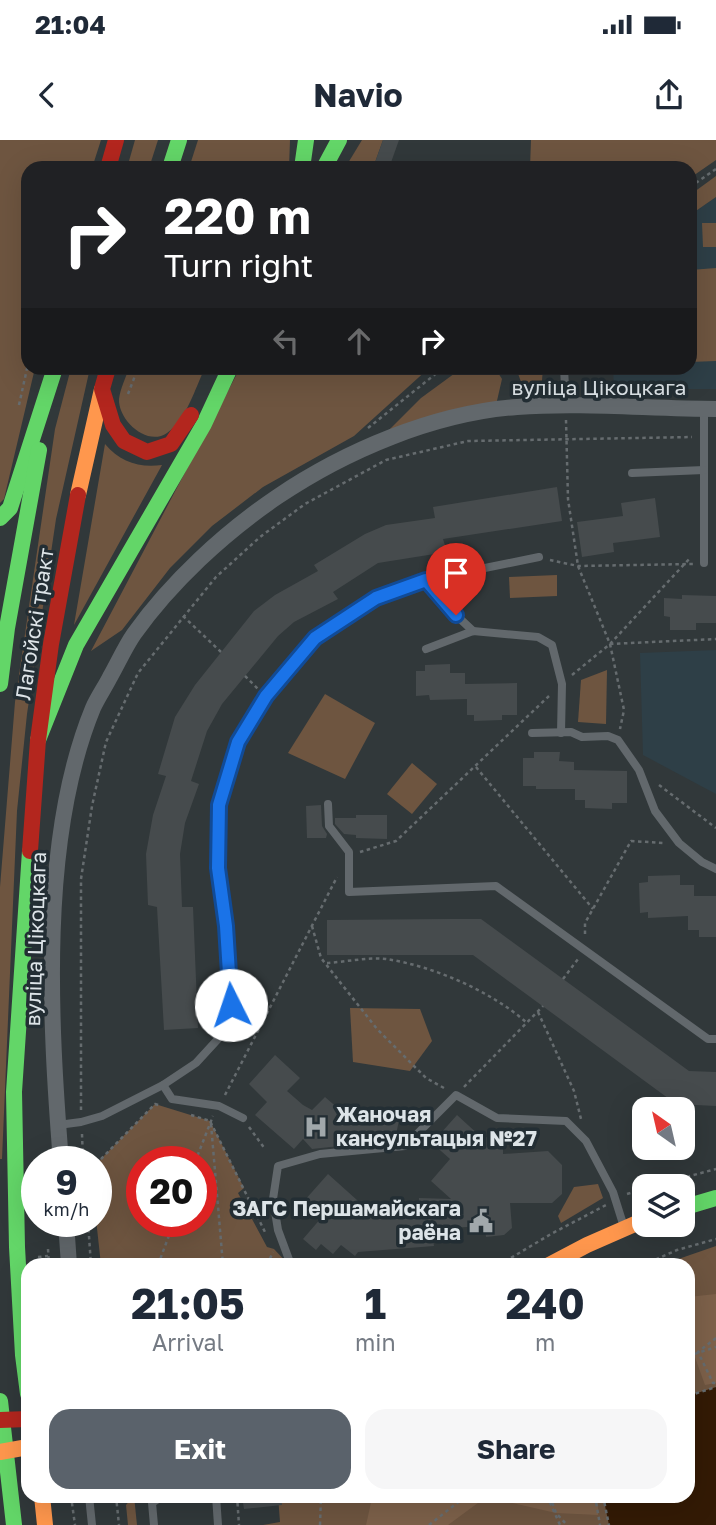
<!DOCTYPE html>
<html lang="en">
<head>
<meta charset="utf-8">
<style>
	:root { --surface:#fff; --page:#f6f6f7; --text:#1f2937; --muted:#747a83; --accent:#5a626b }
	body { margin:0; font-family:"Golos Text",sans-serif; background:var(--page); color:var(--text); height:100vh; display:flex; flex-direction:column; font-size:26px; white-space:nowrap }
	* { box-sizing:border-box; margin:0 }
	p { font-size:23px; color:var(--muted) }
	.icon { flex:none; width:38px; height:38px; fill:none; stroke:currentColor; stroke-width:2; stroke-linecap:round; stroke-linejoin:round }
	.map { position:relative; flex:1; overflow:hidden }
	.details { position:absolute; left:21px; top:1118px; width:674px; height:245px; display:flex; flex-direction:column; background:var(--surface); border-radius:21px; box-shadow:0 7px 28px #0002 }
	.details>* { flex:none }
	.hud { position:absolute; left:21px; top:21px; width:676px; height:214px; border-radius:21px; box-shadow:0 7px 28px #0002; background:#202124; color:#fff; overflow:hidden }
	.needle { width:46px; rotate:326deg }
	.fabs { position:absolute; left:632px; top:957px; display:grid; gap:14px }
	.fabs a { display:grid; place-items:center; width:63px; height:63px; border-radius:14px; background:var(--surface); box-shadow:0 7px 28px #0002; font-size:35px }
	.speed { position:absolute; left:21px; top:1006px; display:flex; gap:14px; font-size:35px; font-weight:700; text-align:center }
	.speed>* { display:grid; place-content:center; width:91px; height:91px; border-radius:50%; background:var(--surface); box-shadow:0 7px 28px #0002; line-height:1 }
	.speed small { font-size:18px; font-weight:400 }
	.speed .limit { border:10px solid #d22; background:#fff; color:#111 }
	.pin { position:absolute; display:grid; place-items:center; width:60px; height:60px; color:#fff; margin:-72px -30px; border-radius:50% 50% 50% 0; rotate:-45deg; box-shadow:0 0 7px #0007 }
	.pin .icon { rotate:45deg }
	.me { position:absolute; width:77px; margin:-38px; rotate:356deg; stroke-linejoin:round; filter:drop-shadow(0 0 5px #0008) }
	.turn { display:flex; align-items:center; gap:24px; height:147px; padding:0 28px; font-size:32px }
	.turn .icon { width:91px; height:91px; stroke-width:2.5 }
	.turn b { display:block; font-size:49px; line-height:60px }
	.lanes { display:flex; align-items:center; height:66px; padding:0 28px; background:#0003; justify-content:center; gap:35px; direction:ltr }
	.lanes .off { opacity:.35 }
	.eta { display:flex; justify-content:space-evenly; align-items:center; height:119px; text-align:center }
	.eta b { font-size:42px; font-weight:700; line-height:49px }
	.primary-button { display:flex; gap:14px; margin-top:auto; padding:14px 28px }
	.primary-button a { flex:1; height:80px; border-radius:21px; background:var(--accent); color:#fff; font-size:28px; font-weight:700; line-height:80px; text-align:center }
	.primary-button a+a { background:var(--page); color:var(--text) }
	.status { display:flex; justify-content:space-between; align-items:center; height:49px; padding:0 35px; background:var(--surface); direction:ltr }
	.status svg { height:19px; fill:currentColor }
	header { display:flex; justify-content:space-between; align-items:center; height:91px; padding:0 28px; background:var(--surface); font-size:32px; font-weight:700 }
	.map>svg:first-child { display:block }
</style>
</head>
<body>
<div class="status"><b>21:04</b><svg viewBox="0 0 49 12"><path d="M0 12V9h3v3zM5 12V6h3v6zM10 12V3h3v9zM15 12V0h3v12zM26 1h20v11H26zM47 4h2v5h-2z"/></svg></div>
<header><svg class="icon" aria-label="back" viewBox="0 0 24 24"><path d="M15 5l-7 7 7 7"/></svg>Navio<svg class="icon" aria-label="share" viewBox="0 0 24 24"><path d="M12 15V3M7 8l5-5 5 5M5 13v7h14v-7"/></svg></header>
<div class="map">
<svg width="716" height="1385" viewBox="0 0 716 1385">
	<rect width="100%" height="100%" fill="#31383a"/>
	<!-- built -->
	<g fill="#2e3f47">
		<polygon points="716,57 716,249 614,249 613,228 690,228 690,75"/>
		<polygon points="716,510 716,654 643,615 640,513"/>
	</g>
	<!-- green -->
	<g fill="#6e5540" fill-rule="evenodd">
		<polygon points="0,0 101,0 92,28 28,28 28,228 35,228 4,359 0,363"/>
		<polygon points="135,0 158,0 149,28 127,28"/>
		<polygon points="198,0 290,0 289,28 189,28"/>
		<polygon points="362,0 383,0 373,28 345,28"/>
		<polygon points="531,0 716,0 716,20 690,38 690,28 530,28"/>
		<polygon points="716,36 716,57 690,75 690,55"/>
		<polygon points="702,83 716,83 716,107 703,107"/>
		<polygon points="716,128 716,221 690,222 690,130"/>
		<polygon points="71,228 90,228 56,379 27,574 17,671 2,1019 0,1019 0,747 15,562 55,289"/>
		<path d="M129 228H205C195 248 187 279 167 293 147 307 118 280 119 259 120 249 126 237 129 228Z"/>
		<polygon points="240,228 429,228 354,296 263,347 212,386 170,428 122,490 91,511"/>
		<polygon points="462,228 495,228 502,239 496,265 386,293 421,258"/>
		<polygon points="516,228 543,228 541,253 525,253"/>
		<path d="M105 304C120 322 139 328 162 325L74 485Z"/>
		<polygon points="557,435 557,456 510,458 509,437"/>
		<polygon points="607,530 606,584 578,582 581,540"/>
		<polygon points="325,554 375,583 345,639 288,613"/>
		<polygon points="412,623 437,644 412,674 387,654"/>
		<polygon points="350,868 420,869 432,901 410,931 353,922"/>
		<path d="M155 964 210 981 244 1048 238 1053 267 1107 274 1109 289 1125H101L96 1079V1024ZM142 1022H201V1082H142Z"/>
		<polygon points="598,1044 603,1058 561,1083 558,1076 574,1047"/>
		<polygon points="716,1106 716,1385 263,1385 280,1382 278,1356 688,1356 688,1125 661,1125"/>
		<polygon points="134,1356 137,1385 128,1385 126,1365"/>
	</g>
	<!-- forest -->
	<g fill="#7d614a">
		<polygon points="716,1154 716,1243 705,1245 688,1198 688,1157"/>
		<polygon points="375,1356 598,1356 598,1375 556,1373 486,1357 448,1385 366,1385 372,1358"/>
	</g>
	<!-- water -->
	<polygon fill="#331a05" points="716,1247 716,1385 609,1385 603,1356 688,1356 688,1248 690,1252 693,1251 694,1254"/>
	<!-- building -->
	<g fill="#464b4d">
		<polygon points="383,0 399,0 389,28 373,28"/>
		<polygon points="557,347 562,381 443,399 447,412 378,423 333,452 338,459 294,482 278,496 222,564 207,591 191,641 199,644 185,683 180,714 182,767 193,767 198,888 164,890 157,767 148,765 146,714 153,675 166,636 158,634 175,577 195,545 254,471 275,455 318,431 314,425 365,394 386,385 435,378 433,367"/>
		<polygon points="655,358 660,397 613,403 614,412 582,417 577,382 623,376 621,363"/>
		<polygon points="682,455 716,456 716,483 696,483 696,490 670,490 670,477 664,476 664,458 682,459"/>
		<polygon points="450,524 450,533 465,533 465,544 517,543 517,575 502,575 502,580 474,581 474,575 467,575 467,559 430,560 429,555 416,556 416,531 425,531 425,525"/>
		<polygon points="534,612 560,612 559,621 574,622 574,630 627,631 627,663 612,663 612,669 585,668 585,660 575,660 575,649 536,649 536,646 523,646 523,618 534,618"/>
		<polygon points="321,665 322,686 327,694 326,698 307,698 306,666"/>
		<polygon points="356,675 387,675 387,699 356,698 356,695 344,694 335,684 335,678 356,678"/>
		<polygon points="680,735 680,745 694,745 694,756 716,756 716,797 699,797 699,790 688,790 688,776 648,778 648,772 640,773 639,743 648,742 648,736"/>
		<polygon points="450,779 481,779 689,931 716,932 716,966 676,964 473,815 327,815 327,780"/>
		<polygon points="275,915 300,938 287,951 303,965 312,970 325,957 355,983 399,980 395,1000 312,1009 303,999 294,1009 255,975 267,962 249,944"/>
		<polygon points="457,975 480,996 503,1000 503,1014 548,1011 562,1025 562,1054 552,1063 510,1063 512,1088 504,1095 486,1097 485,1086 431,1089 434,1106 358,1112 355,1116 341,1105 333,1114 321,1104 316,1110 303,1099 322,1077 304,1061 328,1034 367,1069 374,1062 419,1062 419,1058 451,1059 431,1041 450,1019 432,1003"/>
		<polygon points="242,1356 281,1356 282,1365 244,1369"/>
	</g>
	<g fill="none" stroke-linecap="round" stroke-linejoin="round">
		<!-- path -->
		<g stroke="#666c6f" stroke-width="2.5" stroke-dasharray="3.5 3.5" stroke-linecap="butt">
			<polyline points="690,47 716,29"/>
			<polyline points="128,254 138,228"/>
			<polyline points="19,265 28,224"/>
			<polyline points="566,280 568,359 578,426 610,504 716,499"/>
			<polyline points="368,288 443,228"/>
			<polyline points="550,420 578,426 693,424"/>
			<polyline points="183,476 221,512"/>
			<polyline points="610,504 624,570 620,589"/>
			<polyline points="572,535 610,504 691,417"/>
			<polyline points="245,536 258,549"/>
			<polyline points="476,627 593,769"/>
			<polyline points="659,645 716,688"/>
			<polyline points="360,712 396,701 549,556"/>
			<polyline points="312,786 321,818 377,889 426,938 444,948"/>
			<polyline points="585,794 585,783 631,701 663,703"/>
			<path d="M327 823C345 822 367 817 386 819 433 826 491 851 527 883"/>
			<polyline points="563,839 578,819"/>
			<polyline points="538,872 574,951 581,979"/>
			<polyline points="464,947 543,866"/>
			<polyline points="225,955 337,737"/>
			<polyline points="81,970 81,739 92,666 106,602 138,533 216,437 260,397 305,364 386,320 468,301 692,297"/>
			<polyline points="191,975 210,981 265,1092"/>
			<polyline points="211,984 223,1125"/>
			<polyline points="249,987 265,1009"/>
			<polyline points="82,994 83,1022"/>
			<polyline points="195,1022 213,976"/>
			<polyline points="96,1024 155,964 161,966"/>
			<polyline points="653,1046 716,1029"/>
			<polyline points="627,1054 644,1049"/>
			<polyline points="88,1082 91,1125"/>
			<polyline points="48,1109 49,1125"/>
			<polyline points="38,1117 48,1116"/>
			<polyline points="158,1125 174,1082"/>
			<polyline points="267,1125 273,1112"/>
			<polyline points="315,1125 352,1122 353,1125"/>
			<polyline points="499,1125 551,1094 606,1065"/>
			<polyline points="643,1125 677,1110 716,1099"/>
			<polyline points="716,1198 698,1212 713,1243 716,1243"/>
			<polyline points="688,1216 716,1207"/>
			<polyline points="688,1248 690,1253 693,1251 694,1254 716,1247"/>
			<polyline points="71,1356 75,1385"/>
			<polyline points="116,1356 119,1385"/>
			<polyline points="237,1356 239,1385"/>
			<polyline points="547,1356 560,1385"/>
			<polyline points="550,1356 556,1373 567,1385"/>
			<polyline points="595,1356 600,1385"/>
			<polyline points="603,1356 609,1385"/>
			<polyline points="320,1385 321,1356"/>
			<polyline points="429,1385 466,1356"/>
		</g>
		<!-- lane -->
		<g stroke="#62686c" stroke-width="8">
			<polyline points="564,228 566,266"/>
			<polyline points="704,269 704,423"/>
			<polyline points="632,333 704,330"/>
			<polyline points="426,440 456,475 473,491"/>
			<polyline points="426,509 473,491 538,497 552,505 562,544 561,593"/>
			<polyline points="532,593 571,592 582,597 608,596 618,600 639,630 655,671 679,703 702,722 716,729"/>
			<polyline points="328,664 329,686 349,712 349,752 496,746 708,899 716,899"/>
			<polyline points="163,945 172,959 219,966 243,978"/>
			<polyline points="58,985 81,982 102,976 163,945 196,923 218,899 231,865 226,786 218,728 219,665 238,602 266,556 315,498 376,458 426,440 539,417"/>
			<polyline points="291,1125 278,1090 273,1059 278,1026 320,1014 405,1006 456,955 497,978 566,981 586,1001 613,1052 624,1087"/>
			<polyline points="89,1356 92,1385"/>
			<polyline points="216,1356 218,1385"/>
			<polyline points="154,1385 152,1363 163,1356"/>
		</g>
		<!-- street -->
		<g stroke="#62686c" stroke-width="16">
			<path d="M61 1022C50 883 39 699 93 568 98 557 105 547 110 537 118 523 125 507 134 494 171 442 224 393 277 357 345 311 434 273 517 267 583 262 650 269 716 269"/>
			<polyline points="66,1082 69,1125"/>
		</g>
		<!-- fast -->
		<g stroke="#63d668" stroke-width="16">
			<polyline points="170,28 179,0"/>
			<polyline points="302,28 306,0"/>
			<polyline points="324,28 339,0"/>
			<polyline points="0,378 10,368 55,228"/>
			<polyline points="0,544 7,488 39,310"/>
			<polyline points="38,600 76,505 204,284 230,228"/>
			<polyline points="682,1068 716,1058"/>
			<polyline points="28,1254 23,1215 17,1107 14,952 30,711"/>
			<polyline points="0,1261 14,1385"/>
		</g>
		<!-- slow -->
		<g stroke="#ff974d" stroke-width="16">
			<polyline points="78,355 102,249"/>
			<polyline points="549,1125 587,1105 644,1080"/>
			<polyline points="0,1312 28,1307"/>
			<polyline points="42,1356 45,1385"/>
		</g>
		<!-- jam -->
		<g stroke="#b3261e" stroke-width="16">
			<polyline points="108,28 116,0"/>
			<polyline points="108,228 102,249 113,285 124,301 147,312 171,304 191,275"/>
			<polyline points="30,711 38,600 51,504 78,355"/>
			<polyline points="0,1280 28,1279"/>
		</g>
	</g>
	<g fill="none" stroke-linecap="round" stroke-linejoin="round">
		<!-- route casing -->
		<g stroke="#114b97" stroke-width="18">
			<polyline id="route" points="231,865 226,786 218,728 219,665 238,602 266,556 315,498 376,458 426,440 456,475"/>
		</g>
		<!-- route -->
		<use href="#route" stroke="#1a73e8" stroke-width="12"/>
	</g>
	<!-- icons -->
	<defs>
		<g id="hospital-bare" transform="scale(1.89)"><path d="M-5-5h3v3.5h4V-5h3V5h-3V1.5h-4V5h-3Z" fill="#a1a8ab" stroke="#232e34" stroke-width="2.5" paint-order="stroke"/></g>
		<g id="civic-bare" transform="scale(1.89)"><path d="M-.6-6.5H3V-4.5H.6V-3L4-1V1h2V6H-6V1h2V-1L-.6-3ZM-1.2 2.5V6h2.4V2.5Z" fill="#a1a8ab" stroke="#232e34" stroke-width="2.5" paint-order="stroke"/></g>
	</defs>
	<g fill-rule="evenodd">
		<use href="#hospital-bare" x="316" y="987"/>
		<use href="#civic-bare" x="481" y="1081"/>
	</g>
	<g text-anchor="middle" stroke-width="7" stroke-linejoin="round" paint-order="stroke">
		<!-- street labels -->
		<g font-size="21" fill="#dde4e8" stroke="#232e34">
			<text x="599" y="255">вуліца Цікоцкага</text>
			<text transform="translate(35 484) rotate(-81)" y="7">Лагойскі тракт</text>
			<text transform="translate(36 799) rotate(-88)" y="7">вуліца Цікоцкага</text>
		</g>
		<!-- poi labels -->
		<g font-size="21" font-weight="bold" fill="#dde4e8" stroke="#232e34" text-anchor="start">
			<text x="336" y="982">Жаночая<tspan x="336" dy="24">кансультацыя №27</tspan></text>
			<text x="461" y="1076" text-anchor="end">ЗАГС Першамайскага<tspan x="461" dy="24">раёна</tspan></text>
		</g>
	</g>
</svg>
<div class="fabs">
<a><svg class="needle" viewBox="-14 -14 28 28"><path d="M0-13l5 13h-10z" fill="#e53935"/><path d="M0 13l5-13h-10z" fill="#747a83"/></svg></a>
<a><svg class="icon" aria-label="layers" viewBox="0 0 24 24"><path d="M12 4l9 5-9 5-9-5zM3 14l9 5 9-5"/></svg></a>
</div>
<div class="speed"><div>9<small>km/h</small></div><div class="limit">20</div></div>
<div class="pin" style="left:456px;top:475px;background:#d93025"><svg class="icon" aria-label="arrive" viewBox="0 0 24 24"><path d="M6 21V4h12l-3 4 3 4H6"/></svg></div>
<svg class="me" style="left:231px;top:865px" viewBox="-20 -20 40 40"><circle r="19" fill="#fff"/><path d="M0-13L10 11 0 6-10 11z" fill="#1a73e8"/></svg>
<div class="hud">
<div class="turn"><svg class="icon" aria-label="right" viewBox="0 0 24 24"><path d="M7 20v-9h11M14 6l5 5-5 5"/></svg><div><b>220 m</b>Turn right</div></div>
<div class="lanes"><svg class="icon off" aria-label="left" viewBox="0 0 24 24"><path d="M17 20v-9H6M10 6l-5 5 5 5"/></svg><svg class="icon off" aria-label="ahead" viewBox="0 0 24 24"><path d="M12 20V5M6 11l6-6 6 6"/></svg><svg class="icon" aria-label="right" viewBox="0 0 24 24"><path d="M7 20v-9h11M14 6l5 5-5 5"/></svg></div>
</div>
<section class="details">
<div class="eta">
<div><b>21:05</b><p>Arrival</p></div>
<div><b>1</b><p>min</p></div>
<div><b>240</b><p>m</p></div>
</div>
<div class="primary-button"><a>Exit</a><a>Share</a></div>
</section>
</div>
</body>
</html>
